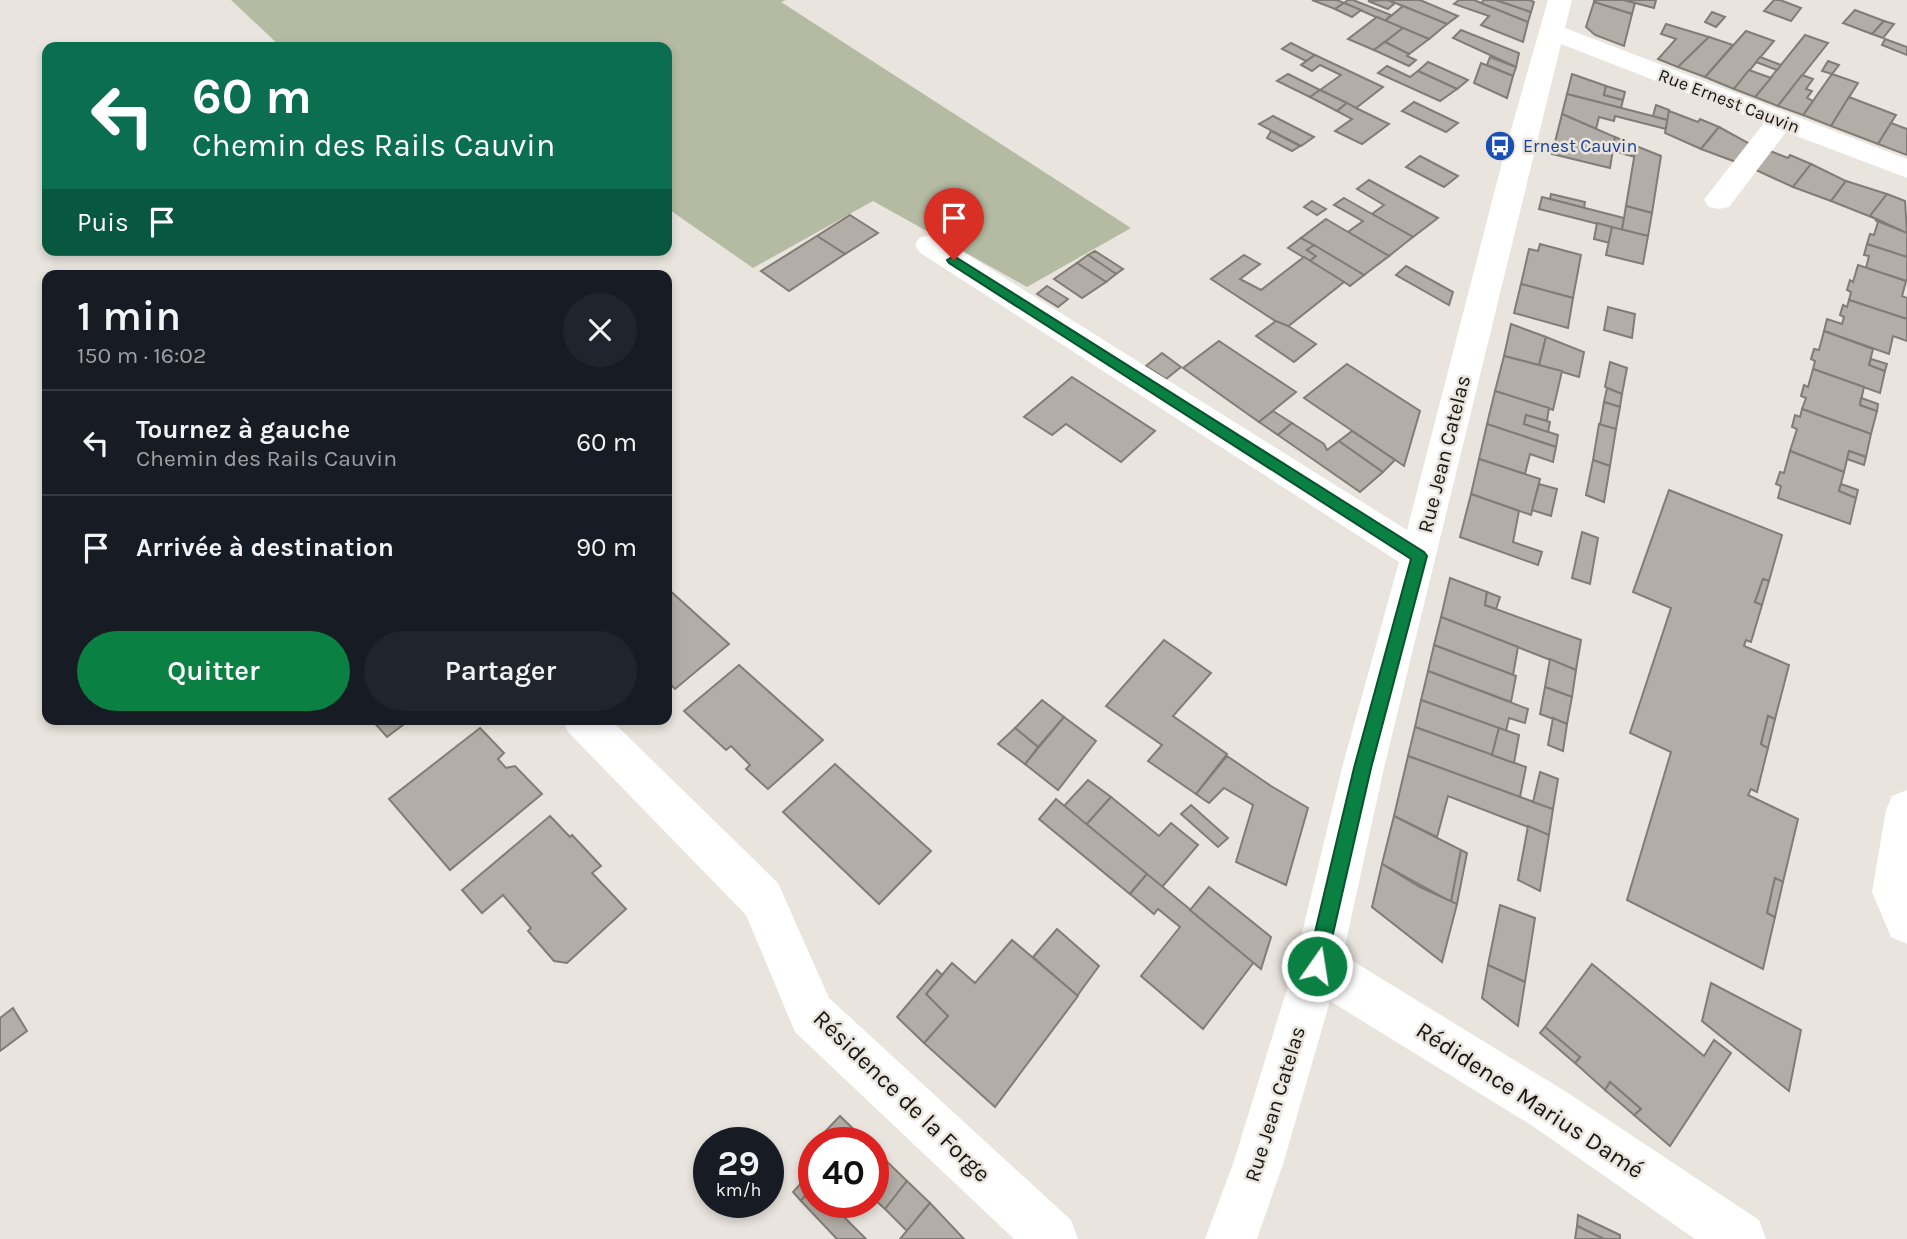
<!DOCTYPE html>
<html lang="fr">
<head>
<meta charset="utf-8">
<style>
	:root { --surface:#171b24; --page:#20242c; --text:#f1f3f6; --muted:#9ea1a6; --line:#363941; --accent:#0b8043 }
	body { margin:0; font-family:Karla,sans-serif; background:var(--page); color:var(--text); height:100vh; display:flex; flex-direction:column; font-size:26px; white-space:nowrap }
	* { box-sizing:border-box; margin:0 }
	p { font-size:23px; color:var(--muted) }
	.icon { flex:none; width:38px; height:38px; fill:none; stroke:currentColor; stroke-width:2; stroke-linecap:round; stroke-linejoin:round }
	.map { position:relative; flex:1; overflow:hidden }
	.details { position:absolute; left:42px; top:270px; width:630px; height:455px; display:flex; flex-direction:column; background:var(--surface); border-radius:14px; box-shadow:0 4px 10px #0003 }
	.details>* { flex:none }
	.guide { position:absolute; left:42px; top:42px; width:630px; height:214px; border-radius:14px; box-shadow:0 4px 10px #0003; background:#0b6e4f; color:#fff; overflow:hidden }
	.speed { position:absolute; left:693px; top:1127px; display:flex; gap:14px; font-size:35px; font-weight:700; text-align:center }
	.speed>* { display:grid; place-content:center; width:91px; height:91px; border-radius:50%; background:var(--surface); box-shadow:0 4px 10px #0003; line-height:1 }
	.speed small { font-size:18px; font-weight:400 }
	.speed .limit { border:10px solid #d22; background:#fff; color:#111 }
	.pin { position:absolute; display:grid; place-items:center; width:60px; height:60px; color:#fff; margin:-72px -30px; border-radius:50% 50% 50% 0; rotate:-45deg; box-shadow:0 0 7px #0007 }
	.pin .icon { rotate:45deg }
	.me { position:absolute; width:77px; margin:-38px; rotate:13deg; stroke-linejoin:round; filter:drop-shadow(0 0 5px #0008) }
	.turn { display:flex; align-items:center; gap:24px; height:147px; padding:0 35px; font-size:32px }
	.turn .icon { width:91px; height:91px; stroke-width:2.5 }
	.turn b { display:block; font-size:49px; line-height:60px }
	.then { display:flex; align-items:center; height:66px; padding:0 35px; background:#0003; gap:14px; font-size:26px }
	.round { display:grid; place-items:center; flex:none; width:74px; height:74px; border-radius:37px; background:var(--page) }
	.headline { display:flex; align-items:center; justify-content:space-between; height:119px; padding:0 35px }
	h1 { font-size:42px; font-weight:600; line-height:52px }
	.cta { display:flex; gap:14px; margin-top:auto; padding:14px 35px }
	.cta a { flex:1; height:80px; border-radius:42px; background:var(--accent); color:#fff; font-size:28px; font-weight:600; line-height:80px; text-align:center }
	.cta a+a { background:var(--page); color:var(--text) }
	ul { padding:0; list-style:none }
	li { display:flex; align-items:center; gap:21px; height:105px; padding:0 35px; border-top:2px solid var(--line) }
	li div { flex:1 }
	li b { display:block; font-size:26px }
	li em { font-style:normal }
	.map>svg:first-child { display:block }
</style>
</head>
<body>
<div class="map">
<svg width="1907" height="1239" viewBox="0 0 1907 1239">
	<rect width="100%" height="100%" fill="#e9e4dd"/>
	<!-- green -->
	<polygon fill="#b5bba2" points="231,0 786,0 781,2 1131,228 1027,287 873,201 753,268 667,208 667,47 281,47"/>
	<!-- building -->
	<g fill="#b3ada7" stroke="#817c76" stroke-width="2">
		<polygon points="1312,0 1337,0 1344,3 1335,9"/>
		<polygon points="1348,0 1353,0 1391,15 1385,21 1344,3"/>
		<polygon points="1388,0 1395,3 1388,9 1368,1"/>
		<polygon points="1388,0 1420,0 1458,16 1447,24"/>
		<polygon points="1459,0 1474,0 1528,22 1523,42 1481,25 1489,16 1454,4"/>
		<polygon points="1484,0 1496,0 1531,12 1528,22 1481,3"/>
		<polygon points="1496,0 1530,0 1534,2 1531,12"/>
		<polygon points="1594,0 1624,0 1635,3 1632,14 1594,2"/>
		<polygon points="1624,0 1656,0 1654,8"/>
		<polygon points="1774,0 1780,0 1801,8 1791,21 1764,11"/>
		<polygon points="1594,2 1632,14 1624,46 1595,35 1586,27"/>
		<polygon points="1344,3 1361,10 1352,17 1335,9"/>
		<polygon points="1403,6 1447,24 1429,39 1385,21"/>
		<polygon points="1855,10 1884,21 1872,34 1843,23"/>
		<polygon points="1712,12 1725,17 1716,27 1705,22"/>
		<polygon points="1377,17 1403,28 1374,50 1348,39"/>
		<polygon points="1884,21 1894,24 1883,38 1872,34"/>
		<polygon points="1666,24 1709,37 1678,67 1658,59 1676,39 1661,34"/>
		<polygon points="1403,28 1429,39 1409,54 1385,42"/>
		<polygon points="1461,30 1519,53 1516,67 1453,38"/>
		<polygon points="1746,31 1774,41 1734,89 1705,77"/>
		<polygon points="1805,35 1828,43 1778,106 1755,97"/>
		<polygon points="1709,37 1733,45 1705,77 1678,67"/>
		<polygon points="1885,39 1907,47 1907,55 1882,45"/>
		<polygon points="1385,42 1409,54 1407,56 1416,60 1409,66 1374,50"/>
		<polygon points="1291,43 1315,55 1306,61 1282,49"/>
		<polygon points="1315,55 1383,87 1356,108 1320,90 1341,75 1320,65 1312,71 1301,65"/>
		<polygon points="1490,57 1516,67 1513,76 1487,65"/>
		<polygon points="1760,57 1781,65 1777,70 1756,62"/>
		<polygon points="1828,61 1839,65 1832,74 1822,71"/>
		<polygon points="1428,62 1468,80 1457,89 1418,71"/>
		<polygon points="1481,63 1513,76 1507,98 1474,83"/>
		<polygon points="1387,66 1410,77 1418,71 1457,89 1440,101 1378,73"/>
		<polygon points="1749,70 1771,78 1755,97 1734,89"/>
		<polygon points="1288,74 1320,90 1310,97 1277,81"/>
		<polygon points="1572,74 1606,86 1604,95 1623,100 1621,108 1567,94"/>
		<polygon points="1832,74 1858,83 1831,126 1803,115"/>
		<polygon points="1802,75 1813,79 1806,89 1812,91 1807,98 1813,101 1803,115 1778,106"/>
		<polygon points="1606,86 1625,92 1623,100 1604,95"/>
		<polygon points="1320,90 1347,103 1337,111 1310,97"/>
		<polygon points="1567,94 1668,120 1666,129 1615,116 1614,121 1599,117 1596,129 1562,114"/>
		<polygon points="1849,97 1896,115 1878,144 1831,126"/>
		<polygon points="1414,102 1458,123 1446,132 1402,111"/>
		<polygon points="1347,103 1356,108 1389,124 1362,144 1335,131 1352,119 1337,111"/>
		<polygon points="1656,105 1669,110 1668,120 1653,116"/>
		<polygon points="1669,111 1698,122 1700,119 1719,127 1701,149 1665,133"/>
		<polygon points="1562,114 1615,137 1610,168 1552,154"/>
		<polygon points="1273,116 1314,137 1301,146 1259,124"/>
		<polygon points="1891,123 1907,129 1907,155 1878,144"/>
		<polygon points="1719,127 1750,144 1736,162 1701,149"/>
		<polygon points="1271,131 1300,146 1292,151 1267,138"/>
		<polygon points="1615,137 1636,146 1635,157 1613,151"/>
		<polygon points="1636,146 1661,156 1652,213 1626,206"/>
		<polygon points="1770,151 1788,158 1790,155 1811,164 1793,187 1756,170"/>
		<polygon points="1420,156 1458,176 1444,187 1406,167"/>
		<polygon points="1811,164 1846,181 1831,201 1793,187"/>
		<polygon points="1369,180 1438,218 1413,237 1372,214 1384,205 1357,189"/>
		<polygon points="1846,181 1887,194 1870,216 1879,220 1831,201"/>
		<polygon points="1551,194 1585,202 1584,208 1550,199"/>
		<polygon points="1887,194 1905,201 1907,233 1870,216"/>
		<polygon points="1542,197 1624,218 1622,230 1539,209"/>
		<polygon points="1344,198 1372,214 1413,237 1389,256 1348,232 1363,221 1334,205"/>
		<polygon points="1312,201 1326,209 1317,215 1304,207"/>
		<polygon points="1626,206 1652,213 1648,236 1622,230"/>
		<polygon points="850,215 878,233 845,254 817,236"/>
		<polygon points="1326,219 1348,232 1389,256 1364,275 1301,238"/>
		<polygon points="1875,220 1907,233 1907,257 1867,244 1870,234 1874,235 1878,222"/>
		<polygon points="1597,223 1612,227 1610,243 1594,239"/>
		<polygon points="1612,227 1648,236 1643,264 1606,255"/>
		<polygon points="817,236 845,254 789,291 761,271"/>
		<polygon points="1301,238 1314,245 1307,250 1316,256 1310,261 1288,248"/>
		<polygon points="1540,244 1581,255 1573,298 1521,284 1529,249 1538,251"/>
		<polygon points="1867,244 1907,257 1907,281 1866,268 1869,256 1864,255"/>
		<polygon points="1314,245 1364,275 1350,286 1344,282 1310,261 1316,256 1307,250"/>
		<polygon points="1095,251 1123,269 1116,274 1088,255"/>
		<polygon points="1088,255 1116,274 1106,282 1077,263"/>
		<polygon points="1244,255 1260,264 1240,279 1261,290 1304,257 1344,282 1286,328 1211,279"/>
		<polygon points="1077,263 1106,282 1082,298 1054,279"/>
		<polygon points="1858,265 1906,281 1902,296 1907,298 1907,319 1849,300 1851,292 1847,290 1850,280 1853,282"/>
		<polygon points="1406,266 1453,292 1449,305 1396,275"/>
		<polygon points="1521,284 1573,298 1568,328 1514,313"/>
		<polygon points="1047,286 1068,299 1058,307 1037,294"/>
		<polygon points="1849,300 1907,319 1907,341 1893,336 1889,354 1824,331 1827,319 1842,324 1844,317 1840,315 1843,305 1847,307"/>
		<polygon points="1608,307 1635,314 1632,338 1604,330"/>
		<polygon points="1276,321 1288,326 1316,344 1294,362 1256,336"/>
		<polygon points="1511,324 1546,337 1539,365 1504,356"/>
		<polygon points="1824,331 1873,349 1869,365 1885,371 1880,393 1813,369 1815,361 1811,359 1814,349 1819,350"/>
		<polygon points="1546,337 1584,352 1579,377 1539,365"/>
		<polygon points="1219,341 1234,351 1296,392 1259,422 1183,368"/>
		<polygon points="1162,353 1181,367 1166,379 1146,366"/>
		<polygon points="1504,356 1562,371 1553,410 1495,391"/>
		<polygon points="1871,359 1887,364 1885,371 1869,365"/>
		<polygon points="1610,362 1627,368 1622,394 1605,387"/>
		<polygon points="1347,364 1420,411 1404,466 1304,398"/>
		<polygon points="1813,369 1864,387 1860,405 1877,411 1871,434 1802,409 1806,398 1801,396 1804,385 1808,387"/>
		<polygon points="1072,377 1155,431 1121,462 1066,424 1052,435 1024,417"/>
		<polygon points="1607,388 1622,394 1620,407 1604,402"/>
		<polygon points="1495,391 1549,408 1547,421 1526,415 1524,424 1558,435 1556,447 1487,424"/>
		<polygon points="1861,398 1878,404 1877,411 1860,405"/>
		<polygon points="1604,402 1620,407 1616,429 1600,425"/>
		<polygon points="1802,409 1871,434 1866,457 1849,451 1844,472 1790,451 1797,429 1792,427 1795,415 1800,417"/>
		<polygon points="1273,411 1292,423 1278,435 1259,422"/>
		<polygon points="1526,415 1550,422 1548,432 1524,424"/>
		<polygon points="1292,423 1324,444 1327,450 1339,441 1383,472 1360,492 1278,435"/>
		<polygon points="1487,424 1556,447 1553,462 1530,454 1525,474 1479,459"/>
		<polygon points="1599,424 1616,429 1610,466 1593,460"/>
		<polygon points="1352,431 1395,460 1383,472 1339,441"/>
		<polygon points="1790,451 1844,472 1839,491 1856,498 1850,524 1778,498 1781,486 1776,484 1780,472 1784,473"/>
		<polygon points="1849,451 1866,457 1864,465 1847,459"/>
		<polygon points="1479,459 1540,479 1531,515 1471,494"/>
		<polygon points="1593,460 1610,466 1604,502 1586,495"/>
		<polygon points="1539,484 1557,489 1551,516 1532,510"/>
		<polygon points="1841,484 1858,490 1856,498 1839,491"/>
		<polygon points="1669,490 1782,535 1769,581 1763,579 1755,602 1762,605 1751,642 1746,640 1744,646 1789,665 1775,719 1768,716 1761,744 1768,748 1757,792 1751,789 1748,795 1798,819 1783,882 1775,878 1767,913 1775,917 1763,969 1627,900 1671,752 1630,733 1671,608 1633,592"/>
		<polygon points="1471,494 1519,511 1513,542 1542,552 1538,565 1460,537"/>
		<polygon points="1582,532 1598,538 1590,584 1572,578"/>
		<polygon points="1450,578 1487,592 1485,605 1581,640 1576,670 1441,617"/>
		<polygon points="1763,579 1769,581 1762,605 1755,602"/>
		<polygon points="667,588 729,644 675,689 667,681"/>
		<polygon points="1487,592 1500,597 1496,609 1485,605"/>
		<polygon points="1441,617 1518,647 1513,675 1434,645"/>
		<polygon points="1164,640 1211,673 1173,716 1227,754 1196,794 1148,761 1162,745 1106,706"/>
		<polygon points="1434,645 1516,676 1511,702 1428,671"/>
		<polygon points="1550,659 1576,670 1572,697 1545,687"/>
		<polygon points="739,665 823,740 768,789 746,769 750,765 731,746 726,750 684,711"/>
		<polygon points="1428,671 1528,709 1525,723 1509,718 1506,731 1421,700"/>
		<polygon points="1545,687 1572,697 1567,724 1540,714"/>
		<polygon points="1042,700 1064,717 1038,747 1015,728"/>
		<polygon points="1421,700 1499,728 1492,755 1415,727"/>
		<polygon points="1768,716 1775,719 1768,748 1761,744"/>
		<polygon points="1064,717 1096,741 1058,790 1025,764"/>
		<polygon points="1553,718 1567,724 1563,751 1548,745"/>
		<polygon points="371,719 411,719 387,737"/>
		<polygon points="1415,727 1526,767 1520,797 1408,756"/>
		<polygon points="480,728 504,753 498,759 506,768 515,766 542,794 450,870 389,799"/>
		<polygon points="1015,728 1038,747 1025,764 998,744"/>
		<polygon points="1499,728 1519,735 1514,763 1492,755"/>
		<polygon points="1227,756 1271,786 1308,808 1286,885 1236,862 1253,805 1224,788 1209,803 1196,794"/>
		<polygon points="1408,756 1553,809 1549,835 1448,796 1437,837 1394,816"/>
		<polygon points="835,764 931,851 879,904 783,812"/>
		<polygon points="1540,772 1558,779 1553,809 1533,802"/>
		<polygon points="1088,780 1111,797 1086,825 1064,806"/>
		<polygon points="1111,797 1159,836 1171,823 1198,845 1162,887 1086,825"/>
		<polygon points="1056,799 1147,874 1130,894 1039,819"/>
		<polygon points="1191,805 1228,838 1218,847 1181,814"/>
		<polygon points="550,816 570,837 572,835 601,866 592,873 626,909 567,963 554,961 528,931 531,928 503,895 482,913 462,890"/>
		<polygon points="1394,816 1461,850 1451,902 1382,864"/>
		<polygon points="1528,826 1549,835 1540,891 1518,880"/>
		<polygon points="1461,850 1467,853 1457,904 1451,902"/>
		<polygon points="1382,864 1420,887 1457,904 1442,962 1372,907"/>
		<polygon points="1147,874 1254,962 1203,1029 1141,976 1180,927 1158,909 1154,914 1130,894"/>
		<polygon points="1775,878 1783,882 1775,917 1767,913"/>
		<polygon points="1209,887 1271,937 1261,969 1190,910"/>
		<polygon points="1500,905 1535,918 1525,982 1488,965"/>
		<polygon points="1057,929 1099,966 1077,996 1033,957"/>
		<polygon points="1012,940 1078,996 995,1107 924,1043 948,1016 926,994 952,963 975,983"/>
		<polygon points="1592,964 1704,1056 1714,1040 1731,1053 1670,1146 1634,1115 1641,1109 1610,1082 1605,1090 1575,1063 1580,1057 1545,1027"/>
		<polygon points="1488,965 1525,982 1518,1026 1482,998"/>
		<polygon points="937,970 942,975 926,994 948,1016 924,1043 897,1017"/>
		<polygon points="1711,983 1801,1030 1789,1091 1702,1021"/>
		<polygon points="13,1008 27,1031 0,1051 0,1018"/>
		<polygon points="1545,1027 1580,1057 1575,1063 1540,1033"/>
		<polygon points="1610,1082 1641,1109 1634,1115 1605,1090"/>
		<polygon points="840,1116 868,1143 815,1142"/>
		<polygon points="873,1148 907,1181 885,1209 873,1198"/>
		<polygon points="805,1179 813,1186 801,1201 793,1192"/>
		<polygon points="907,1181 930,1203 907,1231 885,1209"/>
		<polygon points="813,1186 814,1202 829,1202 866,1239 837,1239 801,1201"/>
		<polygon points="930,1203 964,1239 900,1239"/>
		<polygon points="1578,1215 1620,1235 1620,1239 1604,1239 1577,1226"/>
		<polygon points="1577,1226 1604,1239 1575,1239"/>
	</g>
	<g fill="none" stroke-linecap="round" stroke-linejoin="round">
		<!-- minor -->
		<g fill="#fff" fill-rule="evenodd">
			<polygon points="1548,0 1572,0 1565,28 1907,159 1907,178 1786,132 1729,207 1719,209 1709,207 1704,200 1709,193 1764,123 1561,44 1384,768 1343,955 1568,1093 1759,1220 1766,1239 1695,1239 1534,1127 1330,1001 1284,1161 1257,1239 1205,1239 1234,1161 1294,966 1342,768 1399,562 919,252 915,245 919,238 930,235 941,238 1407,530 1505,151"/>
			<polygon points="562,719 610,719 778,883 829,998 1071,1220 1078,1239 1014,1239 795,1032 746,915 568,732"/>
			<polygon points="1907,790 1907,944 1891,937 1872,892 1886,810 1892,796"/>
		</g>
	</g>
	<!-- route -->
	<polygon fill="#0b8043" stroke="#07532c" stroke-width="2" points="954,256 1424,552 1427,556 1371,768 1324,973 1317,975 1310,973 1307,966 1354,768 1411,559 949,263 947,260"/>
	<!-- icons -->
	<defs>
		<g id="bus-disc" transform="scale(1.575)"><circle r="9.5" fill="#1a4fb4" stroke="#e9e4dd"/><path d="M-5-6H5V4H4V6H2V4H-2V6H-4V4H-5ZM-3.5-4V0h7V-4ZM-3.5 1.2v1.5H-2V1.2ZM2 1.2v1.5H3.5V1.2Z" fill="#fff"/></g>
	</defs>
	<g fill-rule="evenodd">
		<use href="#bus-disc" x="1500" y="146"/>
	</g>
	<g text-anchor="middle" stroke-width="5" stroke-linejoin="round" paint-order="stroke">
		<!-- far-street labels -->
		<g font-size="18" fill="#181613" stroke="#e9e4dd">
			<text transform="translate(1729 101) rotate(21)" y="6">Rue Ernest Cauvin</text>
		</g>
		<!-- far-transit labels -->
		<g font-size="18" fill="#164399" stroke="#e9e4dd" text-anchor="start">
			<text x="1523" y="152">Ernest Cauvin</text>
		</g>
		<!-- street labels -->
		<g font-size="21" fill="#181613" stroke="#e9e4dd">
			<text transform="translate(1444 454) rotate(-76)" y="7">Rue Jean Catelas</text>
			<text transform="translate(1275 1104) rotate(-73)" y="7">Rue Jean Catelas</text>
		</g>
		<!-- near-street labels -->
		<g font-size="24" fill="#181613" stroke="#e9e4dd">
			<text transform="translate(902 1096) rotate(44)" y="8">Résidence de la Forge</text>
			<text transform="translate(1530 1100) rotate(33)" y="8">Rédidence Marius Damé</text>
		</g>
	</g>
</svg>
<div class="speed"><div>29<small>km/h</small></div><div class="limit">40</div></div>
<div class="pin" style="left:954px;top:260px;background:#d93025"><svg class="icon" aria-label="arrive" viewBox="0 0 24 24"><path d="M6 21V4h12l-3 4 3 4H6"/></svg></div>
<svg class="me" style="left:1317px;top:966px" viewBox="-20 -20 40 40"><circle r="17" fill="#0b8043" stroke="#fff" stroke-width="3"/><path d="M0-11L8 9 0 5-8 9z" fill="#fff"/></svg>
<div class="guide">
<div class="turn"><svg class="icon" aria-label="left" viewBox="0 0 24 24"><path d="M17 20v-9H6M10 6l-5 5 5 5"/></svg><div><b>60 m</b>Chemin des Rails Cauvin</div></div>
<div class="then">Puis<svg class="icon" aria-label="arrive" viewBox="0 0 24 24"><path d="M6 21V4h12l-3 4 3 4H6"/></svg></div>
</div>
<section class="details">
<div class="headline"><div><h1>1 min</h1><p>150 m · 16:02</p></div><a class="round"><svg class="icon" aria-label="close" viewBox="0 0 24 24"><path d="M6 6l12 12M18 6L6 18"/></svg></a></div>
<ul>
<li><svg class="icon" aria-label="left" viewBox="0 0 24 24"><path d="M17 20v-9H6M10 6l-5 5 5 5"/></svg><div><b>Tournez à gauche</b><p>Chemin des Rails Cauvin</p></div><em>60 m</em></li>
<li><svg class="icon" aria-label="arrive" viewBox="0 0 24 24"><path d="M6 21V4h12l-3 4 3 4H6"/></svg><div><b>Arrivée à destination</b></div><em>90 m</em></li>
</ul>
<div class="cta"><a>Quitter</a><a>Partager</a></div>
</section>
</div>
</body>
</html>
